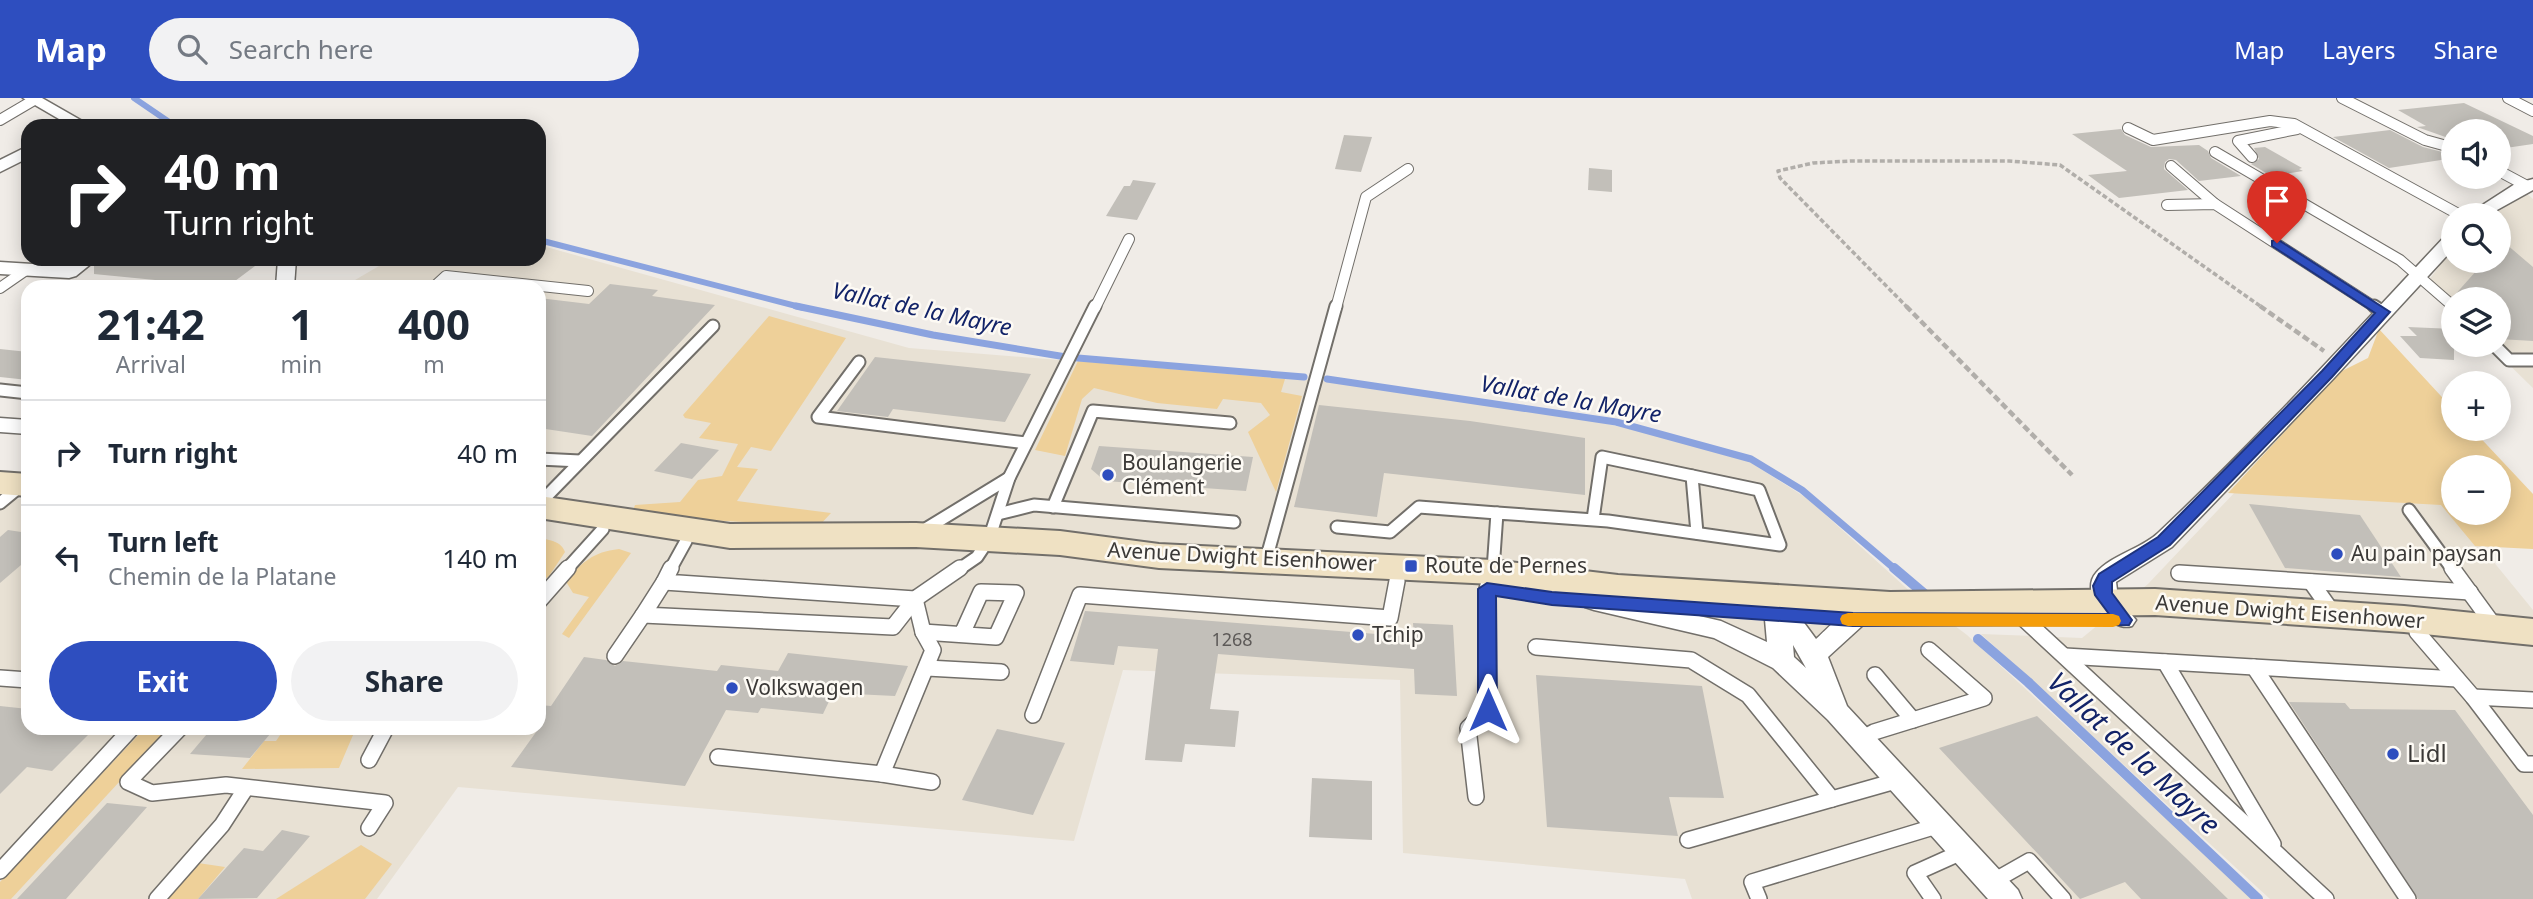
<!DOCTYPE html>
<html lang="en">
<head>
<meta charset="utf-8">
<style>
	:root { --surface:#fff; --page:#f2f2f3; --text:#1f2937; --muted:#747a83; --line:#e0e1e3; --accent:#2e4ebf }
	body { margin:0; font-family:"Noto Sans",sans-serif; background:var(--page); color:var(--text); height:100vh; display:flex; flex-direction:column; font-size:26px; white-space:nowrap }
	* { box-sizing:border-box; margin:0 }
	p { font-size:23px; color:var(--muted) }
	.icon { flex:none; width:38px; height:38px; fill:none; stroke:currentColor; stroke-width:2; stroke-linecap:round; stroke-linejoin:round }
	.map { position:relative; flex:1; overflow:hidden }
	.panel { position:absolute; left:21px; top:182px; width:525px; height:455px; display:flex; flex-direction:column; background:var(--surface); border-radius:21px; box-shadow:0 4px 18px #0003 }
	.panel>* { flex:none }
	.guide { position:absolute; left:21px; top:21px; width:525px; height:147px; border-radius:21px; box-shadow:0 4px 18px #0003; background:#202124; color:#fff; overflow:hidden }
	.controls { position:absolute; left:2441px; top:21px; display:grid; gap:14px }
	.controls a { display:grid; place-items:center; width:70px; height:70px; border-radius:50%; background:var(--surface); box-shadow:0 4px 18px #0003; font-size:35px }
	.pin { position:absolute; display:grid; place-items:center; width:60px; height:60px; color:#fff; margin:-72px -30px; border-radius:50% 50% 50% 0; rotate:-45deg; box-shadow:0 0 7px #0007 }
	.pin .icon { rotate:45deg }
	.me { position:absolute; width:77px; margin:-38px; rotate:0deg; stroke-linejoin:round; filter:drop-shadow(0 0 5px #0008) }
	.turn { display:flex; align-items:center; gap:24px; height:147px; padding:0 28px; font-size:32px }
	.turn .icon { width:91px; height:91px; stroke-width:2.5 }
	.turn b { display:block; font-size:49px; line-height:60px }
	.eta { display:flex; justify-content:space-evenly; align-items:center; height:119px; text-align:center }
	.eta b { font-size:42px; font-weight:700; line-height:49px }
	.action { display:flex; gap:14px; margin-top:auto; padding:14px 28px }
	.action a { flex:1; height:80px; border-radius:42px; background:var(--accent); color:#fff; font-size:28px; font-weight:700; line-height:80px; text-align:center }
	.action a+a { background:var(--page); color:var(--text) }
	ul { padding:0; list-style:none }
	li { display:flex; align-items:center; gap:21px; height:105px; padding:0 28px; border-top:2px solid var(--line) }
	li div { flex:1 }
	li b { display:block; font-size:26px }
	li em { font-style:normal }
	header { display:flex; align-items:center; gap:42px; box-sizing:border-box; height:98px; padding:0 35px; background:var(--accent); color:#fff }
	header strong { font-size:33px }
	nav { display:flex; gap:38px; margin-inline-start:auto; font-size:24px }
	.search { width:490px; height:63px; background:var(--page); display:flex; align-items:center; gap:18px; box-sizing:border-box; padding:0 24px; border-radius:38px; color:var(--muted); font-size:26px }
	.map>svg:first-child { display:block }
</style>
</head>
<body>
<header>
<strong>Map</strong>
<div class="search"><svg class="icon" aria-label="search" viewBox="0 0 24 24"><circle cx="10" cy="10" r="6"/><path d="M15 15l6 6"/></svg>Search here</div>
<nav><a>Map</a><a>Layers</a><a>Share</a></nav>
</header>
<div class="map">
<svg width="2533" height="801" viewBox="0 0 2533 801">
	<rect width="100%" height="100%" fill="#f0ece7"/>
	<!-- built -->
	<g fill="#e8e1d4">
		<polygon points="2526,95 2533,101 2533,290 2489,247 2499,247 2499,201 2454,201 2453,213 2426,186 2453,150 2454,163 2499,163 2499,117 2488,117"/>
		<polygon points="539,147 909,250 1322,283 1581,320 1691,345 1748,363 1808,401 1914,497 1967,537 2253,801 1692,801 1685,781 1403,755 1400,582 1123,572 1074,743 458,689 377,801 0,801 0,402 28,400 28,630 539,630 539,189 343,189 391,161 539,161"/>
		<polygon points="2236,393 2443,402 2533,512 2533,801 2270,801 1981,536 2082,540 2148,486"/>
	</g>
	<!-- green -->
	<g fill="#eed099" fill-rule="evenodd">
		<polygon points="769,218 846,240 771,353 751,349 737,369 758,371 737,403 831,415 819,428 631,418 635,407 680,404 698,382 722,378 738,346 699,340 711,325 685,320 683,317"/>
		<path d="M2379 231 2453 311 2454 331H2472L2533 396V451L2475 448 2441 407 2228 395 2340 274 2368 260ZM2454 369H2499V415H2454Z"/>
		<polygon points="1078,263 1285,281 1281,294 1302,298 1276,394 1248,334 1270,317 1261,305 1223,301 1217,311 1157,305 1094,290 1082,301 1065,358 1035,352"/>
		<path d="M539 440C550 442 561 443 565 454L549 478 539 486Z"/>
		<path d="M619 451 631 455 569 540 562 536 589 499 573 495 565 482C584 464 592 454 619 451Z"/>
		<polygon points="145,630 169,630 11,801 0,801 0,784"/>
		<polygon points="285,630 356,630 339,670 242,671 264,643 276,643"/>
		<polygon points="361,747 392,766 365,801 276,801"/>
		<polygon points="198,765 225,769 198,801 167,801"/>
	</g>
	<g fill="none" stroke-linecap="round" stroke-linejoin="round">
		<!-- stream-far2 -->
		<g stroke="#8ba3df" stroke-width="6">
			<polyline points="134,0 175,28"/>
			<polyline points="539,142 804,210"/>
		</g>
		<!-- stream-far1 -->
		<g stroke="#8ba3df" stroke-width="7">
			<polyline points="796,208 933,237 1066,259 1304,279"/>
			<polyline points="1327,281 1616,324 1751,361 1802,392 1896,472"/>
		</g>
		<!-- stream -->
		<g stroke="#8ba3df" stroke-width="10">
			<polyline points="1894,470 1927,498"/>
			<polyline points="1978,541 2028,584 2258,801"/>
		</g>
	</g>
	<!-- building -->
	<g fill="#c2bfb9">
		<polygon points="2464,5 2533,38 2533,46 2499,51 2499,33 2454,33 2454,42 2417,29 2426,28 2398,12"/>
		<polygon points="2121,31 2125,37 2151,49 2199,47 2208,53 2211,60 2241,78 2199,83 2176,62 2169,61 2165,64 2164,71 2188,92 2119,100 2088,77 2127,73 2072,36"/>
		<polygon points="2390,32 2423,49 2454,57 2454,60 2389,70 2333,39"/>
		<polygon points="1344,37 1372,39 1361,74 1335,71"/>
		<polygon points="2265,49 2302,70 2299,71 2303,73 2271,78 2251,66 2259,61 2254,50"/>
		<polygon points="1589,70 1612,72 1612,94 1588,92"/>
		<polygon points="1133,82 1156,85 1137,122 1106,118 1124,88 1130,88"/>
		<polygon points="2499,140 2533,169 2533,243 2499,241 2499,201 2456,201 2453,199 2485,163 2499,163"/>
		<polygon points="100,161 213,161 209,164 255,168 227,189 192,189 196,186 94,176 94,166"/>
		<polygon points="610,186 658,192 652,198 715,207 592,338 539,330 539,200 589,206"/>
		<polygon points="2408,229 2454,231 2454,262 2420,260 2400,238 2417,238"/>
		<polygon points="0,251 28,254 28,282 0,279"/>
		<polygon points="875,259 1031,276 1005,324 893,311 888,319 837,313"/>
		<polygon points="1319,307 1470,323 1585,340 1585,397 1384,375 1377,419 1294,409"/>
		<polygon points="681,345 719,352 692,381 654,373"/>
		<polygon points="1099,348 1253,359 1246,393 1105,383 1091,371"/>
		<polygon points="2249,406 2360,417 2401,479 2285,470"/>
		<polygon points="8,432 28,435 28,461 0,485 0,439"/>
		<polygon points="1085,513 1414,539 1413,525 1453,527 1457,598 1415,596 1414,571 1218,556 1210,611 1239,613 1235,649 1185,646 1182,664 1145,662 1158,551 1118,548 1114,567 1070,563"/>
		<polygon points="788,555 908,568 895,598 833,595 823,616 761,610 758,615 726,612 685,688 511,669 539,630 539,607 551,608 584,559 606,562 615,568 623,563 717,573 721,567 778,573"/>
		<polygon points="1536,577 1702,588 1724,700 1669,699 1678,738 1547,729"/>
		<polygon points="2289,604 2345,605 2350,611 2455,612 2533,717 2533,801 2418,801"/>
		<polygon points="0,608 28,611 28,630 95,630 52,673 27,669 0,696"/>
		<polygon points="2037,618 2186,760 2228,801 2141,801 2125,784 2080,801 1939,650"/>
		<polygon points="212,630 275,630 250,660 190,656"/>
		<polygon points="997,631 1065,645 1033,717 962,702"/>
		<polygon points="1312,680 1372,683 1372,742 1309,739"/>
		<polygon points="107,705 147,709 66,801 17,801"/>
		<polygon points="282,732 310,738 257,800 198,801 244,750 263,753"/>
	</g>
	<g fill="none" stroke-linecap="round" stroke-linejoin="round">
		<!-- service-far2 casing -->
		<g stroke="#726f6a" stroke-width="12">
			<g id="service-far2">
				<polyline points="2342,0 2425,42 2454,50"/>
				<polyline points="2508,0 2533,13"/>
				<polyline points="0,22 34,2"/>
				<polyline points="2128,30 2153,42 2270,23 2294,26 2460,117"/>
				<polyline points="2215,54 2400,162 2454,209"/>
				<polyline points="2252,59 2238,43 2297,31"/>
				<polyline points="2171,68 2215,106"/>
				<polyline points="2499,73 2527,88"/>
				<polyline points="2167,107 2215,106 2376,210"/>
				<polyline points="434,189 446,178 588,193"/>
				<polyline points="0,190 26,172"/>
				<polyline points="1095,210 1129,141"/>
				<polyline points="1336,210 1366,99 1408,71"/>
			</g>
		</g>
		<!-- service-far1 casing -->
		<g stroke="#726f6a" stroke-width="15">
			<g id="service-far1">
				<polyline points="2374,208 2383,214"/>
				<polyline points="2494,247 2509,262 2533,262"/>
				<polyline points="859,264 818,319 1026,345"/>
				<polyline points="0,292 28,295"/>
				<polyline points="539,361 580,363"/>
				<polyline points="1692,378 1697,435"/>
				<polyline points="0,405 28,382"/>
				<polyline points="539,406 713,228"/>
				<polyline points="1053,409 1093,313 1230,325"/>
				<polyline points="2409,412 2453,472"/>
				<polyline points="998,416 1034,407 1234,424"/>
				<polyline points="1337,429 1390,434 1419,409 1497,415"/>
				<polyline points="919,435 1009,380"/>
				<polyline points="1266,462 1336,208"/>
				<polyline points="566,472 603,431"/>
				<polyline points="670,472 686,443"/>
				<polyline points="958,472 977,459 989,441 1009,380 1095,208"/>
				<polyline points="1493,472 1497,415 1608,423 1780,447 1759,392 1602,359 1593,421"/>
			</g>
		</g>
		<!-- service casing -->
		<g stroke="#726f6a" stroke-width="18">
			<g id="service">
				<polyline points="671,470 664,484 915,501 960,470"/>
				<polyline points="2452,470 2495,529"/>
				<polyline points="2179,475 2470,494"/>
				<polyline points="664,484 643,517 893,529 915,501"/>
				<polyline points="2311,484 2333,515"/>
				<polyline points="539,503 568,470"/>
				<polyline points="2011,509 2326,801"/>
				<polyline points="923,534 996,539 1016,495 981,494 962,536"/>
				<polyline points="2417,534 2473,599 2524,666 2533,666"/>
				<polyline points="1536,549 1691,562 1748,597 1832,701 1899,682"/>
				<polyline points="615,558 643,517"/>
				<polyline points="2065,558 2457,581"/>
				<polyline points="2165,564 2273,746"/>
				<polyline points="2254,569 2408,801"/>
				<polyline points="927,570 1001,574"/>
				<polyline points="1875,577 1913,622"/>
				<polyline points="0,580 28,582"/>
				<polyline points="2473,599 2533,602"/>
				<polyline points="1033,617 1080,497 1390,520 1397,483"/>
				<polyline points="180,630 128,684 152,695 226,687 385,705 369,730"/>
				<polyline points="1861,641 1874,634 1984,600 1929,552"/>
				<polyline points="718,659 882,676 933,552 923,534 915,501"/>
				<polyline points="369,662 386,630"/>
				<polyline points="882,676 932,684"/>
				<polyline points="1476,699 1468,630 1487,612 1487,491 1493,470"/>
				<polyline points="1688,742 1832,701"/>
				<polyline points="0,773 132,630"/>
				<polyline points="1992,784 2029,763 2063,801"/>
				<polyline points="157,801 222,727 246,690"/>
				<polyline points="1759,801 1752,784 1940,727"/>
				<polyline points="1933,801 1915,775 1964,753"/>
			</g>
		</g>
		<!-- minor casing -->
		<g stroke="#726f6a" stroke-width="3">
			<g id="minor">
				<polygon points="23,0 42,0 91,28 71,28"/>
				<polygon points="28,48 28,60 0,74 0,62"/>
				<polygon points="2533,81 2533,92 2488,117 2467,117 2515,86"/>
				<path d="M2454 134V150L2334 280 2172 449 2116 484 2118 500 2136 522 2132 528C2109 535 2079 494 2096 475 2111 457 2141 451 2158 435 2259 340 2353 236 2448 135Z"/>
				<polygon points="76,161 97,161 76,178 69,180 0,176 0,164 65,168"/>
				<polygon points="278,161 296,161 294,189 276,189"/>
				<polygon points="0,320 28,322 28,336 0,334"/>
				<path d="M1775 490 1784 493 1789 512 1802 522 1816 541C1830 529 1843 510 1862 516L1866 522 1862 528 1828 559 1847 608 2018 792 2022 801H1988L1828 622 1773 570 1714 540 1594 512 1585 509 1582 503 1585 497 1594 494 1721 523 1767 544 1763 499 1766 493ZM1793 547 1806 570 1794 559Z"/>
			</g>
		</g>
		<!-- secondary casing -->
		<g stroke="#726f6a" stroke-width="4">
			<g id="secondary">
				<polygon points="0,374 28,376 28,398 0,396"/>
				<polygon points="539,398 730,426 916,425 1060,433 1159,446 1493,462 1618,477 1890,494 2155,491 2404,508 2533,521 2533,547 2404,534 2155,517 1890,520 1618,503 1493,486 1159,470 1060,457 916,449 730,450 539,420"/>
			</g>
		</g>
		<!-- path-far1 -->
		<polyline stroke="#b1aeaa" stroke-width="3.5" stroke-dasharray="5 2.5" stroke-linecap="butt" points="1908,210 1780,80 1778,73 1813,65 1850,63 2009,63 2060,67 2263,210"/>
		<!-- path -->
		<g stroke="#b1aeaa" stroke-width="4.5" stroke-dasharray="7 3.5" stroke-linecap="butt">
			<polyline points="1906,208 2072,377"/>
			<polyline points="2260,208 2324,253"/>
		</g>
		<!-- service-far2 -->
		<use href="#service-far2" stroke="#fff" stroke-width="10"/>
		<!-- service-far1 -->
		<use href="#service-far1" stroke="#fff" stroke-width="11"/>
		<!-- service -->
		<use href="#service" stroke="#fff" stroke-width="15"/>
		<!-- minor -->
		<use href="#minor" fill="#fff" fill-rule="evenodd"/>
		<!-- secondary -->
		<use href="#secondary" fill="#efe1c3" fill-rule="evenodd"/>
	</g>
	<!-- route -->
	<polygon fill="#2e4ebf" stroke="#1e337c" stroke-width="2" points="2277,141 2390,214 2332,279 2170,447 2112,484 2112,495 2132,522 2129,527 1853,528 1552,507 1496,498 1497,612 1494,617 1488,619 1481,617 1478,612 1478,491 1487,485 1552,494 1853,515 2109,516 2095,497 2093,488 2099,476 2158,439 2322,273 2375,215 2272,148 2272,143"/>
	<!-- slow -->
	<polygon fill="#f59e0b" points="1848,515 2113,516 2119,518 2121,523 2119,527 2113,529 1848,528 1842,526 1840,521 1842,517"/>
	<!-- markers -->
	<g fill="#2e4ebf" stroke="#fdfaf4" stroke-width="2.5">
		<circle cx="1108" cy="377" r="7"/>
		<circle cx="2337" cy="456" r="7"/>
		<rect x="1404" y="461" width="14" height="14" rx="3.5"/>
		<circle cx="1358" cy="537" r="7"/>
		<circle cx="732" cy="590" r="7"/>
		<circle cx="2393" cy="656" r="7"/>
	</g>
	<g text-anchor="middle" stroke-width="5" stroke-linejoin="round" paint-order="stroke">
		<!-- number labels -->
		<g font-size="18" fill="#5d5a58">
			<text x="1232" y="548">1268</text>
		</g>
		<!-- poi labels -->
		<g font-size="21" fill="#3b3937" stroke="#fdfaf4" text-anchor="start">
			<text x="1122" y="372">Boulangerie<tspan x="1122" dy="24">Clément</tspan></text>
			<text x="2351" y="463">Au pain paysan</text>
			<text x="1425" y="475">Route de Pernes</text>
			<text x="1372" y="544">Tchip</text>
			<text x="746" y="597">Volkswagen</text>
		</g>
		<!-- street labels -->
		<g font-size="21" fill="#3b3937" stroke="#fdfaf4">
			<text transform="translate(1242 459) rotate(3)" y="7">Avenue Dwight Eisenhower</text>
			<text transform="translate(2290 514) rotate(4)" y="7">Avenue Dwight Eisenhower</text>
		</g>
		<!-- water labels -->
		<g font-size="23" font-style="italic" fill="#122368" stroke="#fdfaf4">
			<text transform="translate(922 211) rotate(12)" y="8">Vallat de la Mayre</text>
			<text transform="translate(1571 301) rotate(10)" y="8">Vallat de la Mayre</text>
		</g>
		<!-- near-poi labels -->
		<g font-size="24" fill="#3b3937" stroke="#fdfaf4" text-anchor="start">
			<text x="2407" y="664">Lidl</text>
		</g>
		<!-- near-water labels -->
		<g font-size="28" font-style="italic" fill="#122368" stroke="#fdfaf4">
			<text transform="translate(2134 655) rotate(43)" y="10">Vallat de la Mayre</text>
		</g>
	</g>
</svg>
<div class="controls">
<a><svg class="icon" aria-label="sound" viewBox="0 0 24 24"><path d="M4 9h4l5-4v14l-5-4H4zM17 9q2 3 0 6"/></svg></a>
<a><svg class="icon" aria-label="search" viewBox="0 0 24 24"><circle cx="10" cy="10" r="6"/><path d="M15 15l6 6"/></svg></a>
<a><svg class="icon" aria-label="layers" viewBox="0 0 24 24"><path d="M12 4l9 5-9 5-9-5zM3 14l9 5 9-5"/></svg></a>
<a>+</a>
<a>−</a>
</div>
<div class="pin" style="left:2277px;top:145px;background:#d93025"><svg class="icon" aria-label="arrive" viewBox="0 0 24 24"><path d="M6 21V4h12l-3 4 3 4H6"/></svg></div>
<svg class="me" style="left:1488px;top:612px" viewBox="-20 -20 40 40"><path d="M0-17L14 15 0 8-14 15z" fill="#2e4ebf" stroke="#fff" stroke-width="4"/></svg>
<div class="guide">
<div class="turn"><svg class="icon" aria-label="right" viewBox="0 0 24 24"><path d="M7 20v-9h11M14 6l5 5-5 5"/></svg><div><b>40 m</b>Turn right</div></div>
</div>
<section class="panel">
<div class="eta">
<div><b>21:42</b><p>Arrival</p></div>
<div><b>1</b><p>min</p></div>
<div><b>400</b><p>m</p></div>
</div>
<ul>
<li><svg class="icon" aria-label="right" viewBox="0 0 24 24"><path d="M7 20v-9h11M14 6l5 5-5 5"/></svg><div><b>Turn right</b></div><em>40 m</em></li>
<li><svg class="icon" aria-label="left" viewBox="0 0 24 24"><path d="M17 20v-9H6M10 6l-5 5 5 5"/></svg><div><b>Turn left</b><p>Chemin de la Platane</p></div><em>140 m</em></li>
</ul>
<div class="action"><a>Exit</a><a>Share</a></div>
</section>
</div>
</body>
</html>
